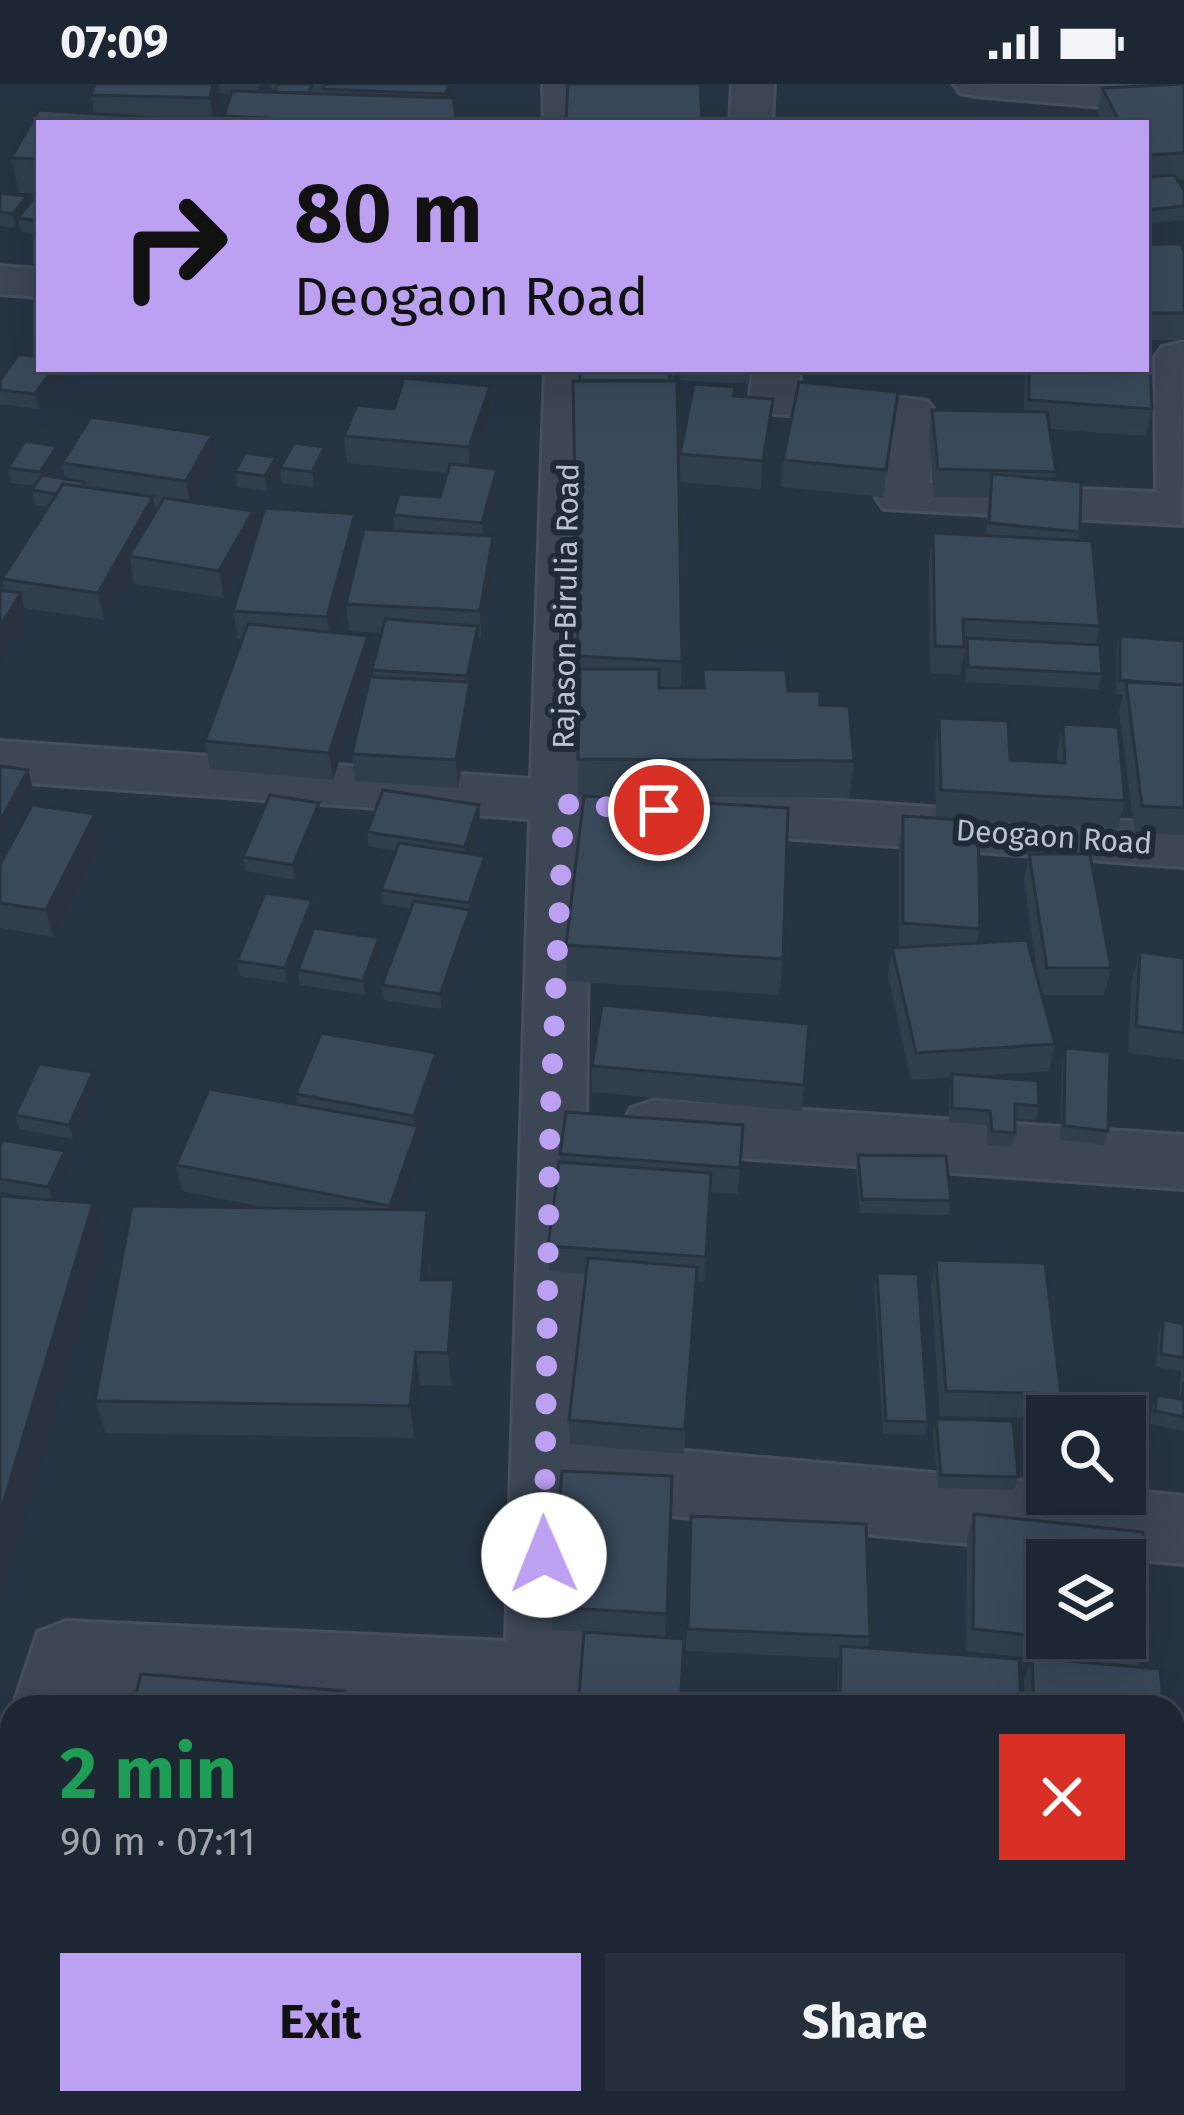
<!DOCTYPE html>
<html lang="en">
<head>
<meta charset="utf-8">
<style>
	:root { --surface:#1d2733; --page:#252f3b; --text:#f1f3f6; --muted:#a0a5ac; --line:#3b444e; --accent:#bca0f2 }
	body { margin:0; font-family:"Fira Sans",sans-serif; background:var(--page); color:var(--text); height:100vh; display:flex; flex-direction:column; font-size:45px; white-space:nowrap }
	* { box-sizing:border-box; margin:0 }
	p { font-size:39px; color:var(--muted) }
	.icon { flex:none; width:66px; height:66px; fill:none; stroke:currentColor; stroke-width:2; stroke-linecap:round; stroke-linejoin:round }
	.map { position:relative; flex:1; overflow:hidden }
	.panel { position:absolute; left:0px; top:1611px; width:1185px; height:420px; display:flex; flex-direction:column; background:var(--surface); border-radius:36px 36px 0 0; box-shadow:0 12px 48px #0002,0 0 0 3px var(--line) }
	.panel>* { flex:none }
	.guide { position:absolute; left:36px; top:36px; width:1113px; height:252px; border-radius:0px; box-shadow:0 12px 48px #0002,0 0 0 3px var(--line); background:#bca0f2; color:#111; overflow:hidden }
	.buttons { position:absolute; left:1026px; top:1311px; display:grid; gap:24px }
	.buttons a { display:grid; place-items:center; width:120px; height:120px; border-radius:0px; background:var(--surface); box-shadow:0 12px 48px #0002,0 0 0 3px var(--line); font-size:60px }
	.pin { position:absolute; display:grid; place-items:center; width:102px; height:102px; color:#fff; margin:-51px; border:6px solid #fff; border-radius:50%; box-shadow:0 3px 12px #0007 }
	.me { position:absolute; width:132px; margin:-66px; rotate:359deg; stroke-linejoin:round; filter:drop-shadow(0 0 9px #0008) }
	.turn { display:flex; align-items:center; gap:42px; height:252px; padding:0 60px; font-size:54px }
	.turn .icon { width:156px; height:156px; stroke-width:2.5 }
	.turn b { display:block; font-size:84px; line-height:102px }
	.round { display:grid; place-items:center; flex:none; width:126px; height:126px; border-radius:0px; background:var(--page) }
	.headline { display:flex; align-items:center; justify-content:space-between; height:204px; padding:0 60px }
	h1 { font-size:72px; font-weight:700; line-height:90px; color:#1e9e55 }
	.button { display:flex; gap:24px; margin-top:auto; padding:24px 60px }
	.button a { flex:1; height:138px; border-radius:0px; background:var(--accent); color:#111; font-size:48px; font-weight:700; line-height:138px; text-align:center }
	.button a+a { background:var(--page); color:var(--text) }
	.status { display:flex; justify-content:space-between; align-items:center; height:84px; padding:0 60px; background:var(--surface); direction:ltr }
	.status svg { height:33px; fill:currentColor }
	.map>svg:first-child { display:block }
</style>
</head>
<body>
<div class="status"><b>07:09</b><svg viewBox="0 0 49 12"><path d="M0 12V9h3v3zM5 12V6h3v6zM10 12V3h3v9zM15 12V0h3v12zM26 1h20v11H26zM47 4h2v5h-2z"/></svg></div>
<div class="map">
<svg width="1184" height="2031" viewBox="0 0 1184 2031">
	<rect width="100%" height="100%" fill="#273444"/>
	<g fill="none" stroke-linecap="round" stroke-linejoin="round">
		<!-- minor casing -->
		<g stroke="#454f5d" stroke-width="6">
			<g id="minor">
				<polygon points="543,0 585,0 586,39 544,39"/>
				<polygon points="732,0 774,0 772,39 730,39"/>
				<polygon points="954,0 1184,4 1184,30 975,12 960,9"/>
				<polygon points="0,182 39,185 39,213 0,210"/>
				<polygon points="1184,258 1182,441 884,425 876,414 884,339 775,330 758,325 750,315 752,285 800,285 800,302 927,317 935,327 929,399 1156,408 1155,273 1162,263"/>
				<polygon points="545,285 593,285 590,699 1184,741 1184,783 589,740 583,1358 1047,1399 1047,1410 1125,1406 1184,1412 1184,1480 584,1424 586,1623 318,1623 96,1613 93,1623 13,1623 38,1548 66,1537 506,1557 530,735 0,697 0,657 531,695"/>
				<polygon points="655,1016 1184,1051 1184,1105 655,1068 631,1060 622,1042 631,1024"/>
				<polygon points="12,1728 12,1851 0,1856 0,1733"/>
				<rect x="506" y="2019" width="90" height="12"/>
			</g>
		</g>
		<!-- minor -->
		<use href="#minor" fill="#3c4654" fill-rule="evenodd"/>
	</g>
	<!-- wall -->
	<g fill="#313f4d">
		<polygon points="95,0 217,0 220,17 214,38 225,39 224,32 231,10 220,9 219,0 260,0 256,8 272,8 271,0 457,0 453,14 457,39 39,39 39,151 21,148 19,140 16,144 0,142 0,109 27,112 28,120 36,110 19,109 11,74 39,26 94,30 91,11"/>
		<polygon points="568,0 700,0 702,39 566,39"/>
		<polygon points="1184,0 1184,95 1177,96 1184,106 1184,136 1146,140 1146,39 1102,39 1098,30 1102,4"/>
		<polygon points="1146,160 1184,168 1184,256 1148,256 1152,325 1146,352 1050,345 1056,388 1055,396 1080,448 1078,457 1100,542 1096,561 1102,590 1098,605 966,598 965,563 960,591 930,589 929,477 933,449 986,452 988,414 934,413 929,353 932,326 1024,327 1025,285 1146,285"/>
		<polygon points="133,285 169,285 166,290"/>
		<polygon points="578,285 675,285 673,297 682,578 681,604 702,604 703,585 788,607 820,621 854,677 849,714 578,712 580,609 573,297 579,297"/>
		<polygon points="681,285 751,285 749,300 680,296"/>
		<polygon points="62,291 39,325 0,320 0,297"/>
		<polygon points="490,302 491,329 473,382 497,385 497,399 483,451 493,452 494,479 481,554 478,554 479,569 470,610 471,626 458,704 355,697 352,670 373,593 372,586 382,549 349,547 346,520 394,446 393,431 440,413 448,389 347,379 344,352 394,325"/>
		<polygon points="898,308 883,413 781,403 783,376"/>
		<polygon points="773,315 771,342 761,405 679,398 680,370"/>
		<polygon points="325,363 326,378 314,403 282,399 280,384"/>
		<polygon points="276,373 278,388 267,407 237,403 235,388"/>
		<polygon points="60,377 50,393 65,395 62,379 216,378 194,418 253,427 256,452 358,457 334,548 370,579 333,696 210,685 205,657 243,555 238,555 233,527 254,459 224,514 134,500 132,487 104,536 24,524 27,537 0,581 0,506 5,507 2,495 48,423 35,421 32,406 35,402 11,399 8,384"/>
		<polygon points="1120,552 1184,557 1184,751 1135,749 1119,626 1123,611 1116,610 1116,567"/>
		<polygon points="939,634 1010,676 1057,679 1057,667 1063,640 1125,717 1118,744 936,734 935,661"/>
		<polygon points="319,719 321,734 295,796 246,787 243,773"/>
		<polygon points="903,732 980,845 977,859 1039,902 1024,797 1029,770 1111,884 1104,911 1042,911 1055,960 1049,987 972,992 1039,1022 1036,1036 1015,1035 1015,1049 1012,1063 988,1061 987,1041 949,1038 949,1005 952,993 911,996 888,891 892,864 899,864 899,760"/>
		<polygon points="480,736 469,769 486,787 470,832 471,841 442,925 384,916 382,901 411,825 382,820 381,806 396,767 368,762 367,748"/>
		<polygon points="101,757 53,853 0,844 0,781"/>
		<polygon points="314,831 287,899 240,892 237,877"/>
		<polygon points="379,854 380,869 365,911 300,901 298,886"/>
		<polygon points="566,861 783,875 779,911 566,897"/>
		<polygon points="1140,868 1184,874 1184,976 1128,969 1132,895"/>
		<polygon points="1065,964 1108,1047 1104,1061 1060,1056 1062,978"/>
		<polygon points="592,982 804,1001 801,1027 592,1008"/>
		<polygon points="438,996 419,1051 420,1068 400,1126 430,1161 428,1196 457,1230 451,1302 420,1301 414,1354 106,1349 95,1317 268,1124 182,1107 176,1081 298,1021 296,1010"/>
		<polygon points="97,1003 73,1055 20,1045 15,1031"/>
		<polygon points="743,1041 738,1110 710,1108 704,1198 696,1198 684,1370 570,1360 569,1336 586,1190 549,1187 548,1162 560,1070"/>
		<polygon points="0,1062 70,1081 53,1116 104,1159 35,1114 0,1108"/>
		<polygon points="858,1071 951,1117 948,1131 860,1129 856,1085"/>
		<polygon points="936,1176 1061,1310 1057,1325 1047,1332 1047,1384 1031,1383 1030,1334 940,1332 931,1201"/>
		<polygon points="877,1189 928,1338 925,1351 883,1350 874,1203"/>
		<polygon points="1163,1236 1184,1240 1184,1347 1150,1340 1152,1324 1157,1311 1179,1314 1181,1287 1156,1283 1158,1250"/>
		<polygon points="936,1335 1018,1393 1014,1406 938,1404 933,1348"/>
		<polygon points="672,1392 665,1552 552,1546 552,1523"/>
		<polygon points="974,1430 1146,1564 1138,1583 1164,1623 1025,1623 1024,1596 1032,1574 966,1567 967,1453"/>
		<polygon points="691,1432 870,1553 868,1564 1021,1623 836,1623 839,1574 686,1567"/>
		<polygon points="12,1887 12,2019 65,2019 63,2028 0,2017 0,1909"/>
		<polygon points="925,2019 1173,2019 1184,2031 926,2031"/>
	</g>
	<!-- shaded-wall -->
	<g fill="#28333f">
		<polygon points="213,0 217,0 220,17 213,39 210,14"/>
		<polygon points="449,0 457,0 447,37 446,10"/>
		<polygon points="27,112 30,127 18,134 19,140 16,144 13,130"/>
		<polygon points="53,285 61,285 62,291 39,325 35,310"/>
		<polygon points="490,302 491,329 470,391 469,363"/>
		<polygon points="773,315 771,342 761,405 763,377"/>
		<polygon points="212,351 216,378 191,424 186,397"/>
		<polygon points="57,362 60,377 44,403 40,388"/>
		<polygon points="325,363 326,378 314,403 312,388"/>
		<polygon points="276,373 278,388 267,407 265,392"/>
		<polygon points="497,385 497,399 483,453 482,439"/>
		<polygon points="153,413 158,441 129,472 132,487 104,536 98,509"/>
		<polygon points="253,427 257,455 224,514 219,487"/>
		<polygon points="355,430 358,457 331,561 327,533"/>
		<polygon points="493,452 494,479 481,554 480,527"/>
		<polygon points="21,509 27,537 0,581 0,542"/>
		<polygon points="478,542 479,569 470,610 471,626 458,704 456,676 468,610 467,592"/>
		<polygon points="368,552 370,579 333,696 329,669"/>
		<polygon points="28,686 32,701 0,759 0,737"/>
		<polygon points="319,719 321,734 295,796 293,781"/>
		<polygon points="479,721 480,736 466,777 465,763"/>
		<polygon points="95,730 101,757 53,853 46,826"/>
		<polygon points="485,772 486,787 470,832 471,841 442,925 440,910 469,827 469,819"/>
		<polygon points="312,816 314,831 287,899 285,884"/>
		<polygon points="379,854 380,869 365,911 363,897"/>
		<polygon points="436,969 438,996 419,1051 420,1068 393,1148 390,1122 415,1049 414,1032"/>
		<polygon points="93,988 97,1003 73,1055 69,1041"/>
		<polygon points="65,1067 70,1081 53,1117 48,1103"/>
		<polygon points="93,1119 104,1159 0,1519 0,1430"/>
		<polygon points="427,1126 430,1161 425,1230 421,1196"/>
		<polygon points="454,1196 457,1230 451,1302 448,1269"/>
		<polygon points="416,1268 420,1301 414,1354 410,1322"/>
		<polygon points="221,2019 226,2021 224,2031 218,2031"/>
		<polygon points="401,2019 407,2019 405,2031 400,2031"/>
	</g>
	<!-- building -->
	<g fill="#39495a" stroke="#28333f" stroke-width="3">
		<polygon points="95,0 213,0 210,14 91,11"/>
		<polygon points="278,0 313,0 308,9 274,8"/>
		<polygon points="325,0 449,0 446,10 323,5"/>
		<polygon points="568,0 700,0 702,36 566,35"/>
		<polygon points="1184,0 1184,69 1146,71 1146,39 1120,39 1102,4"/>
		<polygon points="232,7 453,14 457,39 358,39 224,32"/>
		<polygon points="39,26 226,39 39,39 39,75 11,74"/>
		<polygon points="1174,91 1184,106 1184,122 1146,126 1146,93"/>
		<polygon points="38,108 39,137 18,134"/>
		<polygon points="0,109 27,112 13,130 0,128"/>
		<polygon points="1146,160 1181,160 1184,168 1184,229 1146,229"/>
		<polygon points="1146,246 1148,247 1152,325 1029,316 1029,285 1146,285"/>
		<polygon points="19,270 39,273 39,285 53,285 35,310 0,306 0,297"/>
		<polygon points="579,285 671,285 669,297 580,296"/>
		<polygon points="404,294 490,302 469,363 344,352 357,321 394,325"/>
		<polygon points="573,297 677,297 682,578 578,572"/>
		<polygon points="799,298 898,308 886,386 783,376"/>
		<polygon points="694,300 735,303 733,312 773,315 763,377 680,370"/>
		<polygon points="932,326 1047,328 1056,388 938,385"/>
		<polygon points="91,333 212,351 186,397 62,379"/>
		<polygon points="25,357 57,362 40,388 8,384"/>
		<polygon points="294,359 325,363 312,388 280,384"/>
		<polygon points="245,369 276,373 265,392 235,388"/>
		<polygon points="450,380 497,385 482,439 393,431 399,410 440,413"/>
		<polygon points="992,390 1081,398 1080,448 989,439"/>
		<polygon points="42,391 84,398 82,403 63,400 56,410 32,406"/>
		<polygon points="63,400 153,413 98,509 2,495"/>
		<polygon points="164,414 253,427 219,487 129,472"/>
		<polygon points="265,424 355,430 327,533 233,527"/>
		<polygon points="364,445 493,452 480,527 346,520"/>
		<polygon points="933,449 1092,457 1100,542 963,535 964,563 935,562"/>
		<polygon points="0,506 21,509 0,542"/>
		<polygon points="385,535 478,542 467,592 372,586"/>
		<polygon points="248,540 368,552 329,669 205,657"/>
		<polygon points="1120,552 1184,557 1184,601 1120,596"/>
		<polygon points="967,554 1100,561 1102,590 968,583"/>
		<polygon points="580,585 659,585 659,604 704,604 703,585 786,586 788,607 820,607 820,621 849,622 854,677 578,675"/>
		<polygon points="370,593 470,598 456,676 352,670"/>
		<polygon points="1126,598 1184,601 1184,724 1142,722"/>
		<polygon points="939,634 1008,637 1010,676 1065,679 1063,640 1118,643 1125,717 941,706"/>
		<polygon points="0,682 28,686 0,737"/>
		<polygon points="383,706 479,721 465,763 367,748"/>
		<polygon points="270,711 319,719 293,781 243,773"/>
		<polygon points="584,712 788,724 783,875 566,861"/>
		<polygon points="32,721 95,730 46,826 0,819 0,781"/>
		<polygon points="903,732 978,737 980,845 903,839"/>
		<polygon points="399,759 485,772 469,819 381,806"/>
		<polygon points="1029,770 1090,770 1111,884 1047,884"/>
		<polygon points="265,809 312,816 285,884 237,877"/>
		<polygon points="414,817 470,826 440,910 382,901"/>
		<polygon points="314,844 379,854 363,897 298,886"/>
		<polygon points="1027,856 1055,960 916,969 892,864"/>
		<polygon points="1140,868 1184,874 1184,949 1136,942"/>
		<polygon points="602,921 809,940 804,1001 592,982"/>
		<polygon points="321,949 436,969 414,1032 296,1010"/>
		<polygon points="1065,964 1110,968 1108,1047 1064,1042"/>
		<polygon points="39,980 93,988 69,1041 15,1031"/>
		<polygon points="952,990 1038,997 1039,1022 1015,1020 1015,1049 992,1047 990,1027 952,1024"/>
		<polygon points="209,1005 418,1042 390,1122 176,1081"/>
		<polygon points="566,1028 743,1041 740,1084 560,1070"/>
		<polygon points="3,1056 65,1067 48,1103 0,1095 0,1062"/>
		<polygon points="858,1071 946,1072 951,1117 862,1115"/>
		<polygon points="559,1078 711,1089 706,1173 548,1162"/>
		<polygon points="0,1112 93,1119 0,1430"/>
		<polygon points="132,1122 427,1126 421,1196 454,1196 448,1269 416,1268 410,1322 95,1317"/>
		<polygon points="588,1174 697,1183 685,1346 569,1336"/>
		<polygon points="936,1176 1045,1179 1061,1310 946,1307"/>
		<polygon points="877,1189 918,1190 928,1338 886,1337"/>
		<polygon points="1163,1236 1184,1240 1184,1274 1161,1270"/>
		<polygon points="1184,1298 1184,1333 1155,1327 1157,1311 1182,1315"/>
		<polygon points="1033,1324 1095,1328 1095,1332 1047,1332 1047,1371 1035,1370"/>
		<polygon points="936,1335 1013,1337 1018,1393 941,1391"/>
		<polygon points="562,1387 672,1392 667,1530 552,1523"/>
		<polygon points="974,1430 1143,1448 1146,1564 1054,1554 1125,1554 1125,1476 1047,1476 1047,1553 973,1545"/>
		<polygon points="691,1432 866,1440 870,1553 688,1545"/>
		<polygon points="584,1548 684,1555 680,1623 578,1623"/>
		<polygon points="841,1562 1019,1575 1021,1623 840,1623"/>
		<polygon points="1032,1574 1160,1585 1164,1623 1034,1623"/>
		<polygon points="141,1590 344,1607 340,1623 133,1623"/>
		<polygon points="7,1886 12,1887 12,2012 0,2010 0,1909"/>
		<polygon points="1173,1913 1179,1954 1173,1954"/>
		<polygon points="1173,1983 1184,1984 1184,2031 936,2031 935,2019 1173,2019"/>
		<polygon points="73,2019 221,2019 218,2031 70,2031"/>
		<polygon points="262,2019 401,2019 400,2031 260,2031"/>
		<polygon points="562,2019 692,2019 692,2031 563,2031"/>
		<rect x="717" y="2019" width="175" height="12"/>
	</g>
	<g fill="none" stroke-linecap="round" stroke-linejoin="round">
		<!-- route -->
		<polyline stroke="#bca0f2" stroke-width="21" stroke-dasharray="0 37.8" points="544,1471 550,1034 564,720 659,726"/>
	</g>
	<g text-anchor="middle" stroke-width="12" stroke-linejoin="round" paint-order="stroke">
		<!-- street labels -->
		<g font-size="30" fill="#b9c2cd" stroke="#202b39">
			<text transform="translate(566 522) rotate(-89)" y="10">Rajason-Birulia Road</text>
			<text transform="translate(1054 753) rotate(4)" y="10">Deogaon Road</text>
		</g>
	</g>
</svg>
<div class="buttons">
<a><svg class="icon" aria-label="search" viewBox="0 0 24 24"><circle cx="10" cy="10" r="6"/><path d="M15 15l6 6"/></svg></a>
<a><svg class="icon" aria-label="layers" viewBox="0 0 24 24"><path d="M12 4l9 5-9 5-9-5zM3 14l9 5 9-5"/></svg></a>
</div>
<div class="pin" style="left:659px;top:726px;background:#d93025"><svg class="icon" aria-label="arrive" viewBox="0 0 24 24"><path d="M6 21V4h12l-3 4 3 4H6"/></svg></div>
<svg class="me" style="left:544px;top:1471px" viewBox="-20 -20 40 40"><circle r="19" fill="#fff"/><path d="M0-13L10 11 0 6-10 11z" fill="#bca0f2"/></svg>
<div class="guide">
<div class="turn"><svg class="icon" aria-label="right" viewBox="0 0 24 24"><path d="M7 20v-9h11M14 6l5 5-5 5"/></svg><div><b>80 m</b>Deogaon Road</div></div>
</div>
<section class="panel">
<div class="headline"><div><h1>2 min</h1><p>90 m · 07:11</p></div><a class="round" style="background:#d93025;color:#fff"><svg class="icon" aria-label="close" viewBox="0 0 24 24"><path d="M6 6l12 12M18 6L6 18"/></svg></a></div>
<div class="button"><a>Exit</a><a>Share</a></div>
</section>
</div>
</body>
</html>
